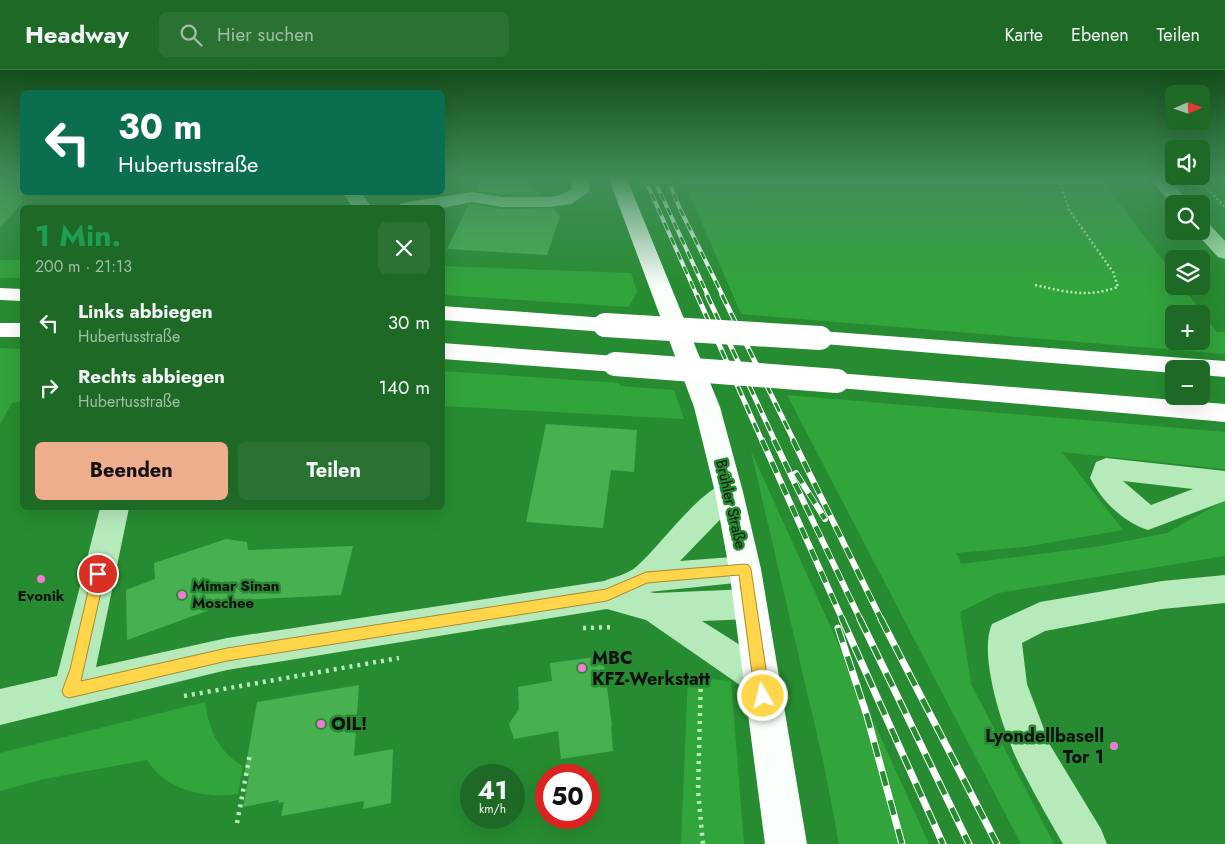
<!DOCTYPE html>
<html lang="de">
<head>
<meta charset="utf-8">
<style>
	:root { --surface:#1d6925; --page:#2a7132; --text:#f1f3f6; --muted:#a0bfa7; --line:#3b7c42; --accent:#eead8d }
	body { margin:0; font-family:Jost,sans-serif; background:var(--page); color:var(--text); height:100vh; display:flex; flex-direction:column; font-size:19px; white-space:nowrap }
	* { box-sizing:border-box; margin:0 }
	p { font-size:16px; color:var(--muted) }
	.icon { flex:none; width:28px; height:28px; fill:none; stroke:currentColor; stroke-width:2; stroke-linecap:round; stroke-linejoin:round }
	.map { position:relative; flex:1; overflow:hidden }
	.sheet { position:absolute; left:20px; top:135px; width:425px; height:305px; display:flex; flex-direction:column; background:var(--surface); border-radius:8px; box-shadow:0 5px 20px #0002 }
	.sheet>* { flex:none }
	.top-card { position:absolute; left:20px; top:20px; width:425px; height:105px; border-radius:8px; box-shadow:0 5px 20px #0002; background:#0b6e4f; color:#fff; overflow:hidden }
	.needle { width:32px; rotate:88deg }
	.buttons { position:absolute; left:1165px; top:15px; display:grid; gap:10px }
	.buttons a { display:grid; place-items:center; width:45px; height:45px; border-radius:8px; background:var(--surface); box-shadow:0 5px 20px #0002; font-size:25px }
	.speed { position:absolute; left:460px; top:694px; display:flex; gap:10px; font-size:25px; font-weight:700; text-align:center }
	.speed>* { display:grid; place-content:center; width:65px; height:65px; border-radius:50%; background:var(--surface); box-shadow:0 5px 20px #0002; line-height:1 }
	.speed small { font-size:12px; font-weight:400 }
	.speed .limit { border:8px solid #d22; background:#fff; color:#111 }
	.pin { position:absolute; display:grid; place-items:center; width:42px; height:42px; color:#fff; margin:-21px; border:2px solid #fff; border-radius:50%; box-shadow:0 1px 5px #0007 }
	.me { position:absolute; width:55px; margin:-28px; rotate:352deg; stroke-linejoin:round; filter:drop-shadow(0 0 4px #0008) }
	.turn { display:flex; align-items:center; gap:18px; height:105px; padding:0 15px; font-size:22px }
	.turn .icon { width:65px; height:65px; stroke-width:2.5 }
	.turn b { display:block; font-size:35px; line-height:42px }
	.round { display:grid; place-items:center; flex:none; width:52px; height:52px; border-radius:8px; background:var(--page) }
	.head { display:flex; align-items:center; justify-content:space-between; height:85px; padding:0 15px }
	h1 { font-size:30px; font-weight:700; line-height:38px; color:#1e9e55 }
	.primary-button { display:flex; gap:10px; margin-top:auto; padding:10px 15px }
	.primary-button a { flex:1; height:58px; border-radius:8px; background:var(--accent); color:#111; font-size:20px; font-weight:700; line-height:58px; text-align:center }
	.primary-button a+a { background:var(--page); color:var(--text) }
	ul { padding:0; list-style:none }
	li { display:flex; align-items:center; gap:15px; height:65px; padding:0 15px }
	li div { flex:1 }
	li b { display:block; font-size:19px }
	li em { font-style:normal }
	header { display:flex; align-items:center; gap:30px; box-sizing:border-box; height:70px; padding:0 25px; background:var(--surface); border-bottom:1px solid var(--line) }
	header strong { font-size:24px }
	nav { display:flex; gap:28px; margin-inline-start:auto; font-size:18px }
	.search { width:350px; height:45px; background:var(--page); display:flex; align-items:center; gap:12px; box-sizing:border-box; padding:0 18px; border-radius:8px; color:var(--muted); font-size:19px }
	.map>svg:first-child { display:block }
</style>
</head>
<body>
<header>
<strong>Headway</strong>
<div class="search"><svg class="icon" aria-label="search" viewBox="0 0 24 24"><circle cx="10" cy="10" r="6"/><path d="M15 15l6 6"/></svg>Hier suchen</div>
<nav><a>Karte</a><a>Ebenen</a><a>Teilen</a></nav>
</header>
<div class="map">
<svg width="1225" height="774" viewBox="0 0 1225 774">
	<rect width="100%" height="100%" fill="#278c31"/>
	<!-- green -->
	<g fill="#32a43c" fill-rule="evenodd">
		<path d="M683 109H1101L1174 205V216H1182L1217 262H1225V284L741 244ZM1174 244H1201V271H1174Z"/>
		<rect x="0" y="190" width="22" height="18"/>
		<polygon points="443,196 631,203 637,222 629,237 443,225"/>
		<polygon points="0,278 22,279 22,331 12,333 0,354"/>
		<polygon points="442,301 619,313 620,316 674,320 684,349 443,336"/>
		<polygon points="787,325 1225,362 1225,399 1062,382 1123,460 1024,477 956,483 961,494 1101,476 1167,463 1225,430 1225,486 998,523 960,542 971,614 1054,774 1021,774"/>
		<polygon points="751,381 929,774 839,774 824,695"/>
		<polygon points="688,607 731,611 744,774 681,774"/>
		<path d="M205 632C208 658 219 683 243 696L238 724C205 729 165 720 147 690L44 709 0 721V683Z"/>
	</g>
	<!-- building -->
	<g fill="#48b051">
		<polygon points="0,109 22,109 22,133 0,158"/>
		<polygon points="482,109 525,109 540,125 502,125 476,121"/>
		<polygon points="469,134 502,139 553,138 560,146 547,185 447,179"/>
		<polygon points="546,354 637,360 634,402 611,400 603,458 526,452"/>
		<polygon points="226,469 247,472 248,480 353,476 341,525 237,530 127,570 126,520 155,509 154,493"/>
		<polygon points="603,586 612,656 611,656 613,681 561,689 558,661 514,669 509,654 519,639 518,617 552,611 550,593"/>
		<polygon points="359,615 354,686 393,679 391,733 363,739 364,731 281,746 284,732 278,733 279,730 243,737 249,705 244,706 257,632"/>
	</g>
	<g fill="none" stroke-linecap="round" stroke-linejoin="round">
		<!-- path-far1 -->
		<g stroke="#b6eabb" stroke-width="2.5" stroke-dasharray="2 2.5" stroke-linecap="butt">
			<polyline points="1198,109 1225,137"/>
			<polyline points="1190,115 1203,116"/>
			<path d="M1035 215C1067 222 1086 228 1118 217L1113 202 1069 140 1059 109"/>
		</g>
		<!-- path -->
		<g stroke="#b6eabb" stroke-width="4.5" stroke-dasharray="3 5" stroke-linecap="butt">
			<polyline points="583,558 614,557"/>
			<polyline points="701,603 698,721 703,774"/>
			<polyline points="184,626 399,588"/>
			<polyline points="237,753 250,684"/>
		</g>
		<!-- minor -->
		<g fill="#b6eabb" fill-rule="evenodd">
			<polygon points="571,109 589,109 590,121 571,134 549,137 502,137 472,132 442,138 398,138 400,134 407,132 472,122 502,127 549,127 560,125 572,119"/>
			<polygon points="1150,109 1169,109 1190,134 1174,134 1174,137"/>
			<polygon points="342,122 361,122 372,138 353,138"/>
			<polygon points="1201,151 1208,153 1225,171 1225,189 1218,187 1194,161 1201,161"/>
			<path d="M1106 388 1225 401V431L1148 460C1123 452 1102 431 1090 408L1096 392ZM1123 411 1193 419 1151 435Z"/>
			<path d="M729 411 739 414 743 422 739 430 680 491 745 486 756 489 761 499 756 509 745 512 649 522 655 523 750 519 762 524 766 534 762 544 750 549 702 551 773 596 778 608 773 620 760 625 747 620 646 550 607 539 227 600 0 655V619L57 606 100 438H129L96 597 227 568 604 511C614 507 628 504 636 497 662 474 698 421 729 411Z"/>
			<path d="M1225 505V533L1162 539 1045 561 1022 573 1027 614 1050 675 1101 759 1107 774H1063C1049 750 1035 725 1022 700 1006 669 977 587 992 554L1040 532 1162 511Z"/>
		</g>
		<!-- major -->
		<polygon fill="#fafffb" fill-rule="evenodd" points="609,109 627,109 720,337 743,422 761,499 807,774 765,774 729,499 715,422 694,337"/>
		<!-- highway -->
		<g fill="#fff" fill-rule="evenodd">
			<polygon points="0,218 22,219 22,231 0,230"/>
			<polygon points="442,236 605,248 613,250 616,255 613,260 605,262 442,250"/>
			<rect x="0" y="253" width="22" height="14"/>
			<polygon points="820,261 1225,291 1225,307 1201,305 1201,299 1174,299 1174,303 812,273 808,268 812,263"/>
			<polygon points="442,273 615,286 624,288 627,294 624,300 615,302 442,289"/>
			<polygon points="837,303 1225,334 1225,352 828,317 825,311 828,305"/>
		</g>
		<!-- rail-far3 casing -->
		<g stroke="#fff" stroke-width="4">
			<g id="rail-far3">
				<polyline points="645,109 697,226"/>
				<polyline points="654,109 708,226"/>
				<polyline points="668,109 680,139 723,226"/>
			</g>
		</g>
		<!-- rail-far2 casing -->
		<g stroke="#fff" stroke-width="5">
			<g id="rail-far2">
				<polyline points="697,225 762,371"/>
				<polyline points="707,225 775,371"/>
				<polyline points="722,225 794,371"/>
			</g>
		</g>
		<!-- rail-far1 casing -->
		<g stroke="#fff" stroke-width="6">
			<g id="rail-far1">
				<polyline points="762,370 843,551"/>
				<polyline points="774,370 861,551"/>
				<polyline points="793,370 882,551"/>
				<polyline points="796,403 825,449"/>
			</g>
		</g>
		<!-- rail casing -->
		<g stroke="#fff" stroke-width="7">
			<g id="rail">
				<polyline points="842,549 943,774"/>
				<polyline points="860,549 969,774"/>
				<polyline points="881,549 997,774"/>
				<polyline points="838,558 867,646 902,774"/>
			</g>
		</g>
		<!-- rail-far3 -->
		<use href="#rail-far3" stroke="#278c31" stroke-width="2.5" stroke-dasharray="8" stroke-linecap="butt"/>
		<!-- rail-far2 -->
		<use href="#rail-far2" stroke="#278c31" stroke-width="3" stroke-dasharray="10" stroke-linecap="butt"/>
		<!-- rail-far1 -->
		<use href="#rail-far1" stroke="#278c31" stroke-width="4.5" stroke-dasharray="12" stroke-linecap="butt"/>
		<!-- rail -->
		<use href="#rail" stroke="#278c31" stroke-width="5" stroke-dasharray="15" stroke-linecap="butt"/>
		<!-- highway-bridge -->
		<g stroke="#fff" stroke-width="24">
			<polyline points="605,255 820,268"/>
			<polyline points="615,294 837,311"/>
		</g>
	</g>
	<!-- sky -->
	<linearGradient id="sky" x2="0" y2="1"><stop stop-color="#154d1b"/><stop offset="0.5" stop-color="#418e5a"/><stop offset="1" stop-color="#418e5a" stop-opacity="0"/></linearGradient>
	<rect width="1225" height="217" fill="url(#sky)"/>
	<!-- route -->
	<polygon fill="#ffd54a" stroke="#a68a30" points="745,494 749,495 751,499 770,626 768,631 763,634 757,631 755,626 739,505 647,513 607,531 227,591 69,628 64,626 62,621 70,599 92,504 94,500 103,500 105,504 81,611 227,578 606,519 646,502"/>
	<!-- markers -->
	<g fill="#f27cd5" stroke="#278c31" stroke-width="2">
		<circle cx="41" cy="509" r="5"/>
		<circle cx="182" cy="525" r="5"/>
		<circle cx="582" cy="598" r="5"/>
		<circle cx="321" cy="654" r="5"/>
		<circle cx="1114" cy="676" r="5"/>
	</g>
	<g text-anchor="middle" stroke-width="5" stroke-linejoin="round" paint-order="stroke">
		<!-- street labels -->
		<g font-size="15" fill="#111" stroke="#278c31">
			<text transform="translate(731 434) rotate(77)" y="5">Brühler Straße</text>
		</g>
		<!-- poi labels -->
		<g font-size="15" font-weight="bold" fill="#111" stroke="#278c31" text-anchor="start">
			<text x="192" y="521">Mimar Sinan<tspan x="192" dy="17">Moschee</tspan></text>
			<text x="41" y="531" text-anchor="middle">Evonik</text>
		</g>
		<!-- near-poi labels -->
		<g font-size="18" font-weight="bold" fill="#111" stroke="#278c31" text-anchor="start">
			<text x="592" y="594">MBC<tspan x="592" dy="21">KFZ-Werkstatt</tspan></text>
			<text x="331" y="660">OIL!</text>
			<text x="1104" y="672" text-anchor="end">Lyondellbasell<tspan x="1104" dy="21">Tor 1</tspan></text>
		</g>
	</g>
</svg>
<div class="buttons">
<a><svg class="needle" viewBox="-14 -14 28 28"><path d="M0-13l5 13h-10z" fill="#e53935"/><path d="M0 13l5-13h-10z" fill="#a0bfa7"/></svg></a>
<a><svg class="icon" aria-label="sound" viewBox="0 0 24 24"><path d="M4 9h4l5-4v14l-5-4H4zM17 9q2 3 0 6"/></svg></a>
<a><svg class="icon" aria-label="search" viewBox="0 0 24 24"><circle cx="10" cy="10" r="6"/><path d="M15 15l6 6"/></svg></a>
<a><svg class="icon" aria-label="layers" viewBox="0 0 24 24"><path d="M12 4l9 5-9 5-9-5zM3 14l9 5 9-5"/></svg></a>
<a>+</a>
<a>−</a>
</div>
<div class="speed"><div>41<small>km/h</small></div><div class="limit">50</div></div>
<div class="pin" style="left:98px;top:504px;background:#d93025"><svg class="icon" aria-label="arrive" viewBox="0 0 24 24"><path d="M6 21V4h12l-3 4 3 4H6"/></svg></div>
<svg class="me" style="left:763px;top:626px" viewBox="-20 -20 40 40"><circle r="17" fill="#ffd54a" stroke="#fff" stroke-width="3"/><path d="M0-11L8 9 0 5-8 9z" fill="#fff"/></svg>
<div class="top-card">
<div class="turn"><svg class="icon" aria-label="left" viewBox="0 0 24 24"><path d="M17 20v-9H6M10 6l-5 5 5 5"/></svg><div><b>30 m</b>Hubertusstraße</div></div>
</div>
<section class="sheet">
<div class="head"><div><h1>1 Min.</h1><p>200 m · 21:13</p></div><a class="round"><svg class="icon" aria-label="close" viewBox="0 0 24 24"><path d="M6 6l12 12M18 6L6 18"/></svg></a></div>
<ul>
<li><svg class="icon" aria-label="left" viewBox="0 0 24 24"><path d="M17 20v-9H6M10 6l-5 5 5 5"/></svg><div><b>Links abbiegen</b><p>Hubertusstraße</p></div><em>30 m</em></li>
<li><svg class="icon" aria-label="right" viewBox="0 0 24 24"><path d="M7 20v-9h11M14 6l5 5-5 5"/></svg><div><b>Rechts abbiegen</b><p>Hubertusstraße</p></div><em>140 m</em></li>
</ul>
<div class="primary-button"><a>Beenden</a><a>Teilen</a></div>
</section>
</div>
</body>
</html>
